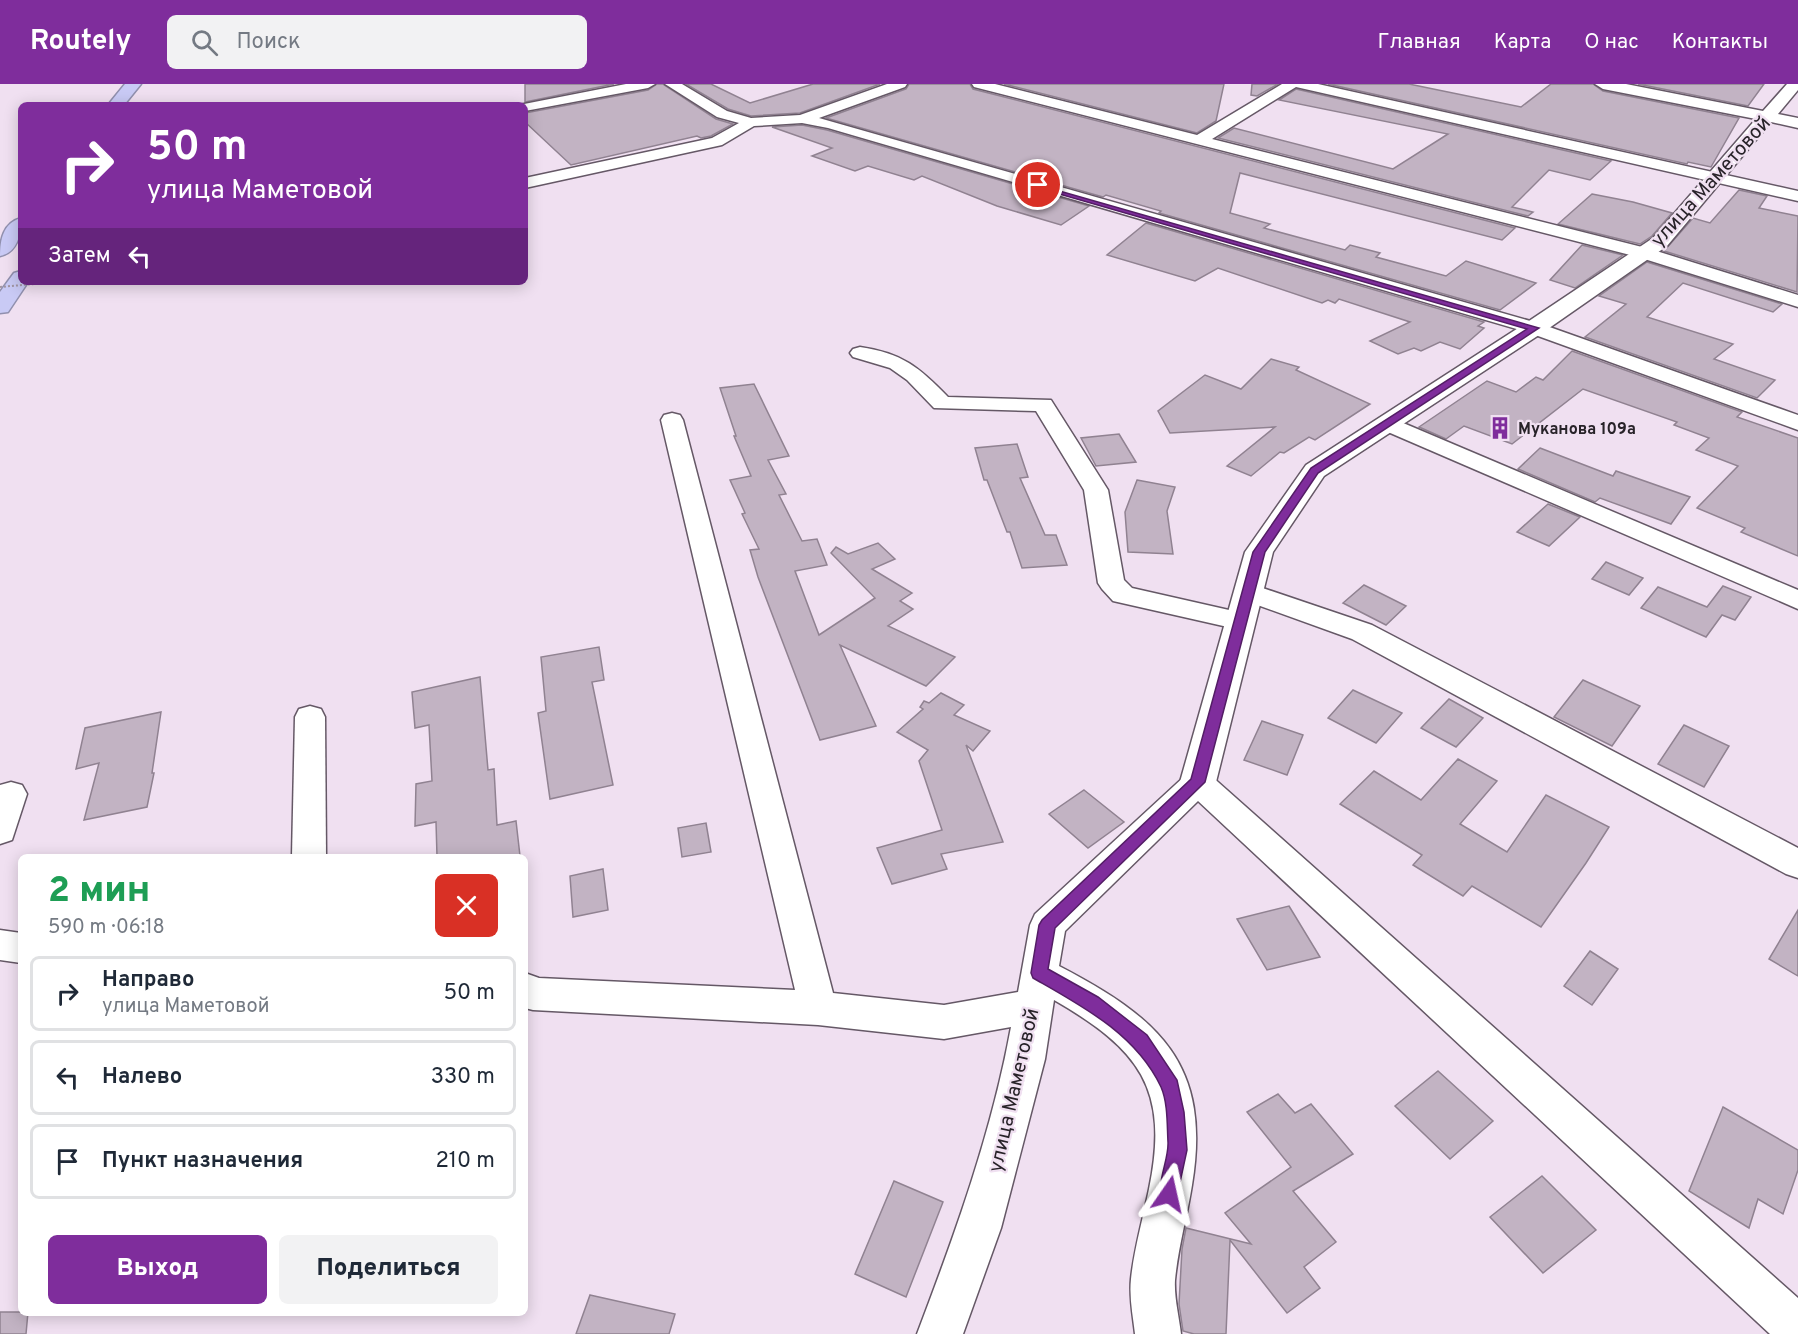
<!DOCTYPE html>
<html lang="ru">
<head>
<meta charset="utf-8">
<style>
	:root { --surface:#fff; --page:#f2f2f3; --text:#1f2937; --muted:#747a83; --line:#e0e1e3; --accent:#7f2d9c }
	body { margin:0; font-family:Overpass,sans-serif; background:var(--page); color:var(--text); height:100vh; display:flex; flex-direction:column; font-size:22px; white-space:nowrap }
	* { box-sizing:border-box; margin:0 }
	p { font-size:20px; color:var(--muted) }
	.icon { flex:none; width:33px; height:33px; fill:none; stroke:currentColor; stroke-width:2; stroke-linecap:round; stroke-linejoin:round }
	.map { position:relative; flex:1; overflow:hidden }
	.sheet { position:absolute; left:18px; top:770px; width:510px; height:462px; display:flex; flex-direction:column; background:var(--surface); border-radius:9px; box-shadow:0 3px 15px #0003 }
	.sheet>* { flex:none }
	.hud { position:absolute; left:18px; top:18px; width:510px; height:183px; border-radius:9px; box-shadow:0 3px 15px #0003; background:#7f2d9c; color:#fff; overflow:hidden }
	.pin { position:absolute; display:grid; place-items:center; width:51px; height:51px; color:#fff; margin:-26px; border:3px solid #fff; border-radius:50%; box-shadow:0 2px 6px #0007 }
	.me { position:absolute; width:66px; margin:-33px; rotate:11deg; stroke-linejoin:round; filter:drop-shadow(0 0 4px #0008) }
	.turn { display:flex; align-items:center; gap:21px; height:126px; padding:0 30px; font-size:27px }
	.turn .icon { width:78px; height:78px; stroke-width:2.5 }
	.turn b { display:block; font-size:42px; line-height:51px }
	.then { display:flex; align-items:center; height:57px; padding:0 30px; background:#0003; gap:12px; font-size:22px }
	.round { display:grid; place-items:center; flex:none; width:63px; height:63px; border-radius:9px; background:var(--page) }
	.head { display:flex; align-items:center; justify-content:space-between; height:102px; padding:0 30px }
	h1 { font-size:36px; font-weight:800; line-height:45px; color:#1e9e55 }
	.cta { display:flex; gap:12px; margin-top:auto; padding:12px 30px }
	.cta a { flex:1; height:69px; border-radius:9px; background:var(--accent); color:#fff; font-size:24px; font-weight:800; line-height:69px; text-align:center }
	.cta a+a { background:var(--page); color:var(--text) }
	ul { padding:0; list-style:none }
	li { display:flex; align-items:center; gap:18px; height:75px; margin:0 12px 9px; padding:0 18px; border:3px solid var(--line); border-radius:9px }
	li div { flex:1 }
	li b { display:block; font-size:22px }
	li em { font-style:normal }
	header { display:flex; align-items:center; gap:36px; box-sizing:border-box; height:84px; padding:0 30px; background:var(--accent); color:#fff }
	header strong { font-size:28px }
	nav { display:flex; gap:33px; margin-inline-start:auto; font-size:21px }
	.search { width:420px; height:54px; background:var(--page); display:flex; align-items:center; gap:15px; box-sizing:border-box; padding:0 21px; border-radius:9px; color:var(--muted); font-size:22px }
	.map>svg:first-child { display:block }
</style>
</head>
<body>
<header>
<strong>Routely</strong>
<div class="search"><svg class="icon" aria-label="search" viewBox="0 0 24 24"><circle cx="10" cy="10" r="6"/><path d="M15 15l6 6"/></svg>Поиск</div>
<nav><a>Главная</a><a>Карта</a><a>О нас</a><a>Контакты</a></nav>
</header>
<div class="map">
<svg width="1798" height="1250" viewBox="0 0 1798 1250">
	<rect width="100%" height="100%" fill="#f0e0f1"/>
	<!-- building -->
	<g fill="#c2b3c3" stroke="#908291" stroke-width="1.5">
		<polygon points="525,0 614,0 525,18"/>
		<polygon points="657,0 663,0 716,35 733,40 711,52 701,54 697,52 571,81 525,38 525,29 648,6"/>
		<polygon points="686,0 711,0 750,19 813,0 880,0 800,29 751,32 728,25"/>
		<polygon points="909,0 970,0 973,5 1515,144 1502,156 1240,89 1230,129 1270,140 1264,144 1345,166 1350,161 1380,169 1376,173 1446,192 1466,177 1536,199 1500,226 1159,129 1161,127 1106,111 1103,113 826,34 906,5"/>
		<polygon points="1004,0 1224,0 1216,37 1197,49"/>
		<polygon points="1252,0 1278,0 1257,12 1251,11"/>
		<polygon points="1328,0 1409,0 1521,23 1551,0 1593,0 1603,7 1739,34 1711,83 1688,78 1687,80"/>
		<polygon points="1638,0 1764,0 1748,22"/>
		<polygon points="1296,5 1611,77 1590,96 1549,86 1512,123 1533,128 1528,132 1218,54 1234,44 1393,85 1448,50 1279,16"/>
		<polygon points="802,41 827,46 1089,122 1061,141 997,122 922,92 914,96 868,82 855,87 812,72 832,64 772,43"/>
		<polygon points="1739,106 1767,112 1759,124 1798,132 1797,208 1664,167 1693,134 1710,139"/>
		<polygon points="1592,110 1633,118 1672,129 1652,152 1640,160 1558,140"/>
		<polygon points="1146,139 1484,238 1478,242 1484,244 1460,265 1440,258 1421,267 1414,264 1398,270 1370,257 1410,238 1339,215 1335,219 1328,216 1322,219 1218,184 1195,197 1107,171"/>
		<polygon points="1582,161 1623,171 1575,204 1550,196"/>
		<polygon points="1647,178 1782,220 1773,228 1683,199 1647,233 1733,260 1714,275 1775,296 1757,314 1585,253 1626,220 1599,212"/>
		<polygon points="1572,267 1742,328 1737,333 1798,354 1798,472 1741,448 1745,444 1697,424 1738,382 1696,366 1709,354 1674,341 1677,338 1583,305 1512,360 1464,342 1446,355 1419,343 1487,297 1516,308 1536,293 1543,296"/>
		<polygon points="1271,275 1299,283 1296,286 1370,320 1315,356 1309,353 1284,369 1280,368 1251,392 1227,382 1275,343 1170,349 1158,327 1205,291 1241,305"/>
		<polygon points="754,300 789,372 768,376 786,410 779,411 802,457 817,455 827,481 795,487 819,551 875,514 831,469 836,463 848,470 878,459 895,475 872,485 912,509 900,517 913,525 888,542 955,573 926,602 840,561 876,642 820,656 758,493 750,466 759,465 742,430 745,429 730,396 751,392 734,352 736,352 720,304"/>
		<polygon points="1119,350 1136,378 1096,382 1081,354"/>
		<polygon points="1017,360 1028,393 1020,394 1045,451 1056,451 1067,481 1022,484 1010,448 1007,448 987,396 984,396 975,364"/>
		<polygon points="1540,364 1613,392 1616,387 1690,413 1671,440 1600,414 1595,418 1518,385"/>
		<polygon points="1137,396 1175,403 1167,427 1173,470 1128,468 1125,428"/>
		<polygon points="1548,420 1580,433 1549,462 1517,448"/>
		<polygon points="1606,478 1643,494 1629,511 1592,495"/>
		<polygon points="1364,501 1406,522 1386,541 1343,519"/>
		<polygon points="1723,502 1751,513 1735,536 1722,531 1706,553 1641,524 1658,503 1707,523"/>
		<polygon points="599,563 604,596 592,598 613,701 550,715 538,629 546,627 541,573"/>
		<polygon points="480,593 488,686 494,685 497,741 516,737 520,772 437,772 436,738 415,742 416,700 432,697 429,641 415,644 412,608"/>
		<polygon points="1583,596 1640,622 1612,662 1554,633"/>
		<polygon points="1353,606 1402,629 1376,659 1328,634"/>
		<polygon points="941,609 964,621 954,631 990,647 973,667 966,661 1003,758 941,770 947,785 892,800 877,764 942,746 919,677 928,666 897,648 923,625 920,623 924,617 929,619"/>
		<polygon points="1449,615 1483,634 1456,663 1421,644"/>
		<polygon points="161,628 152,689 154,689 147,723 84,736 99,679 76,685 85,644"/>
		<polygon points="1262,637 1303,651 1287,691 1244,676"/>
		<polygon points="1684,641 1729,662 1704,703 1658,680"/>
		<polygon points="1458,675 1497,697 1460,740 1507,768 1546,711 1609,743 1586,779 1541,843 1472,802 1463,812 1413,781 1422,771 1340,720 1374,687 1421,716"/>
		<polygon points="1084,706 1124,738 1088,764 1049,730"/>
		<polygon points="706,739 711,768 682,773 678,744"/>
		<polygon points="603,785 608,826 573,833 570,792"/>
		<polygon points="1289,822 1320,873 1267,886 1237,835"/>
		<polygon points="1798,826 1798,892 1769,875"/>
		<polygon points="1590,867 1618,885 1592,921 1564,902"/>
		<polygon points="1438,987 1493,1037 1450,1075 1395,1022"/>
		<polygon points="1278,1010 1295,1029 1311,1020 1353,1070 1293,1107 1336,1158 1304,1183 1320,1204 1287,1229 1230,1156 1226,1250 1194,1250 1183,1247 1179,1220 1182,1165 1186,1144 1251,1160 1225,1129 1291,1083 1247,1028"/>
		<polygon points="1723,1023 1798,1066 1798,1086 1783,1130 1758,1115 1749,1144 1689,1107"/>
		<polygon points="1542,1092 1596,1146 1543,1189 1490,1133"/>
		<polygon points="894,1097 943,1118 906,1213 855,1190"/>
		<polygon points="590,1211 675,1230 669,1250 576,1250"/>
		<polygon points="0,1228 28,1228 26,1250 0,1250"/>
	</g>
	<g fill="none" stroke-linecap="round" stroke-linejoin="round">
		<!-- street casing -->
		<g stroke="#655866" stroke-width="3">
			<g id="street">
				<polygon points="626,0 655,0 648,4 525,27 525,21 519,21"/>
				<polygon points="665,0 682,0 727,27 751,34 800,31 887,0 907,0 905,3 819,34 1541,240 1798,331 1798,346 1527,248 828,44 802,39 754,42 722,61 525,104 525,94 712,54 739,39 717,33"/>
				<polygon points="972,0 995,0 1197,51 1282,0 1318,0 1798,107 1798,117 1296,3 1212,55 1650,165 1798,211 1798,223 1638,173 974,3"/>
				<path d="M860 263C902 269 919 283 948 313L1051 316 1108 406 1124 496 1132 504 1251 531 1255 537 1251 543 1241 546 1113 517 1102 505 1098 499 1084 406 1036 327 934 324 907 296 890 284 853 273 850 269 853 265Z"/>
				<path d="M672 329 680 331 683 336 833 909 944 921 1018 908 1030 841 1035 830 1187 690 1198 686 1209 690 1798 1214V1250H1770L1198 717 1065 847 1059 882C1159 934 1212 980 1192 1101 1187 1133 1178 1164 1175 1196 1174 1214 1179 1232 1181 1250H1135C1133 1232 1129 1213 1131 1195 1134 1165 1143 1135 1149 1105 1170 1004 1139 965 1054 916L1045 975 1001 1144 963 1250H917C955 1150 992 1048 1011 943L944 955 818 941 533 926 525 924V889L539 894 795 906 661 336 664 331Z"/>
				<polygon points="1389,333 1798,506 1798,525 1381,345 1378,340 1381,335"/>
				<polygon points="1248,499 1372,541 1798,764 1798,794 1786,790 1352,555 1238,514 1235,508 1238,502"/>
				<polygon points="310,622 321,625 325,633 326,772 292,772 295,633 299,625"/>
				<polygon points="11,698 22,701 27,710 12,756 0,760 0,701"/>
				<polygon points="0,846 21,849 21,879 0,876"/>
			</g>
		</g>
		<!-- secondary casing -->
		<g stroke="#655866" stroke-width="3">
			<polygon id="secondary" points="1595,0 1626,0 1763,27 1787,0 1798,0 1798,6 1778,30 1798,34 1798,44 1771,38 1667,162 1542,249 1324,392 1273,468 1216,698 1210,707 1198,711 1186,707 1180,698 1245,468 1306,381 1526,239 1653,154 1756,35 1603,5"/>
		</g>
		<!-- highway casing -->
		<g stroke="#9190ae" stroke-width="3">
			<g id="highway">
				<polygon points="125,0 141,0 124,21 108,21"/>
				<path d="M21 134C21 150 18 168 0 172 0 156 3 139 21 134Z"/>
				<polygon points="21,187 21,198 28,198 8,228 0,229 0,208 14,189"/>
			</g>
		</g>
		<!-- street -->
		<use href="#street" fill="#fff" fill-rule="evenodd"/>
		<!-- secondary -->
		<use href="#secondary" fill="#fff" fill-rule="evenodd"/>
		<!-- highway -->
		<use href="#highway" fill="#c9caf5" fill-rule="evenodd"/>
		<!-- path-bridge -->
		<polyline stroke="#a195a2" stroke-width="2" stroke-dasharray="2 2" stroke-linecap="butt" points="0,203 56,198"/>
	</g>
	<!-- route -->
	<path fill="#7f2d9c" stroke="#531d65" stroke-width="1.5" d="M1035 100 1539 244 1318 389 1265 468 1205 698 1055 844 1048 885 1098 913 1147 951 1177 996 1184 1028 1187 1066 1176 1117 1169 1120 1163 1117C1155 1100 1169 1077 1168 1058 1167 1041 1168 1019 1161 1003 1136 950 1082 922 1033 894L1031 889 1039 841 1042 836 1191 695 1253 468 1311 384 1527 245 1035 103Z"/>
	<!-- icons -->
	<defs>
		<g id="building-bare" transform="scale(1.8)"><path d="M-4-6H4V6H1V3H-1V6H-4ZM-2.5-4.3h1.7v1.8h-1.7ZM.8-4.3h1.7v1.8H.8ZM-2.5-1h1.7V.8h-1.7ZM.8-1h1.7V.8H.8Z" fill="#7f2d9c" stroke="#f0e0f1" stroke-width="2.5" paint-order="stroke"/></g>
	</defs>
	<g fill-rule="evenodd">
		<use href="#building-bare" x="1500" y="344"/>
	</g>
	<g text-anchor="middle" stroke-width="4.5" stroke-linejoin="round" paint-order="stroke">
		<!-- far-poi labels -->
		<g font-size="16" font-weight="bold" fill="#282329" stroke="#f0e0f1" text-anchor="start">
			<text x="1518" y="350">Муканова 109а</text>
		</g>
		<!-- street labels -->
		<g font-size="20" fill="#282329" stroke="#f0e0f1">
			<text transform="translate(1710 97) rotate(-48)" y="7">улица Маметовой</text>
			<text transform="translate(1013 1006) rotate(-77)" y="7">улица Маметовой</text>
		</g>
	</g>
</svg>
<div class="pin" style="left:1038px;top:101px;background:#d93025"><svg class="icon" aria-label="arrive" viewBox="0 0 24 24"><path d="M6 21V4h12l-3 4 3 4H6"/></svg></div>
<svg class="me" style="left:1169px;top:1110px" viewBox="-20 -20 40 40"><path d="M0-17L14 15 0 8-14 15z" fill="#7f2d9c" stroke="#fff" stroke-width="4"/></svg>
<div class="hud">
<div class="turn"><svg class="icon" aria-label="right" viewBox="0 0 24 24"><path d="M7 20v-9h11M14 6l5 5-5 5"/></svg><div><b>50 m</b>улица Маметовой</div></div>
<div class="then">Затем<svg class="icon" aria-label="left" viewBox="0 0 24 24"><path d="M17 20v-9H6M10 6l-5 5 5 5"/></svg></div>
</div>
<section class="sheet">
<div class="head"><div><h1>2 мин</h1><p>590 m · 06:18</p></div><a class="round" style="background:#d93025;color:#fff"><svg class="icon" aria-label="close" viewBox="0 0 24 24"><path d="M6 6l12 12M18 6L6 18"/></svg></a></div>
<ul>
<li><svg class="icon" aria-label="right" viewBox="0 0 24 24"><path d="M7 20v-9h11M14 6l5 5-5 5"/></svg><div><b>Направо</b><p>улица Маметовой</p></div><em>50 m</em></li>
<li><svg class="icon" aria-label="left" viewBox="0 0 24 24"><path d="M17 20v-9H6M10 6l-5 5 5 5"/></svg><div><b>Налево</b></div><em>330 m</em></li>
<li><svg class="icon" aria-label="arrive" viewBox="0 0 24 24"><path d="M6 21V4h12l-3 4 3 4H6"/></svg><div><b>Пункт назначения</b></div><em>210 m</em></li>
</ul>
<div class="cta"><a>Выход</a><a>Поделиться</a></div>
</section>
</div>
</body>
</html>
